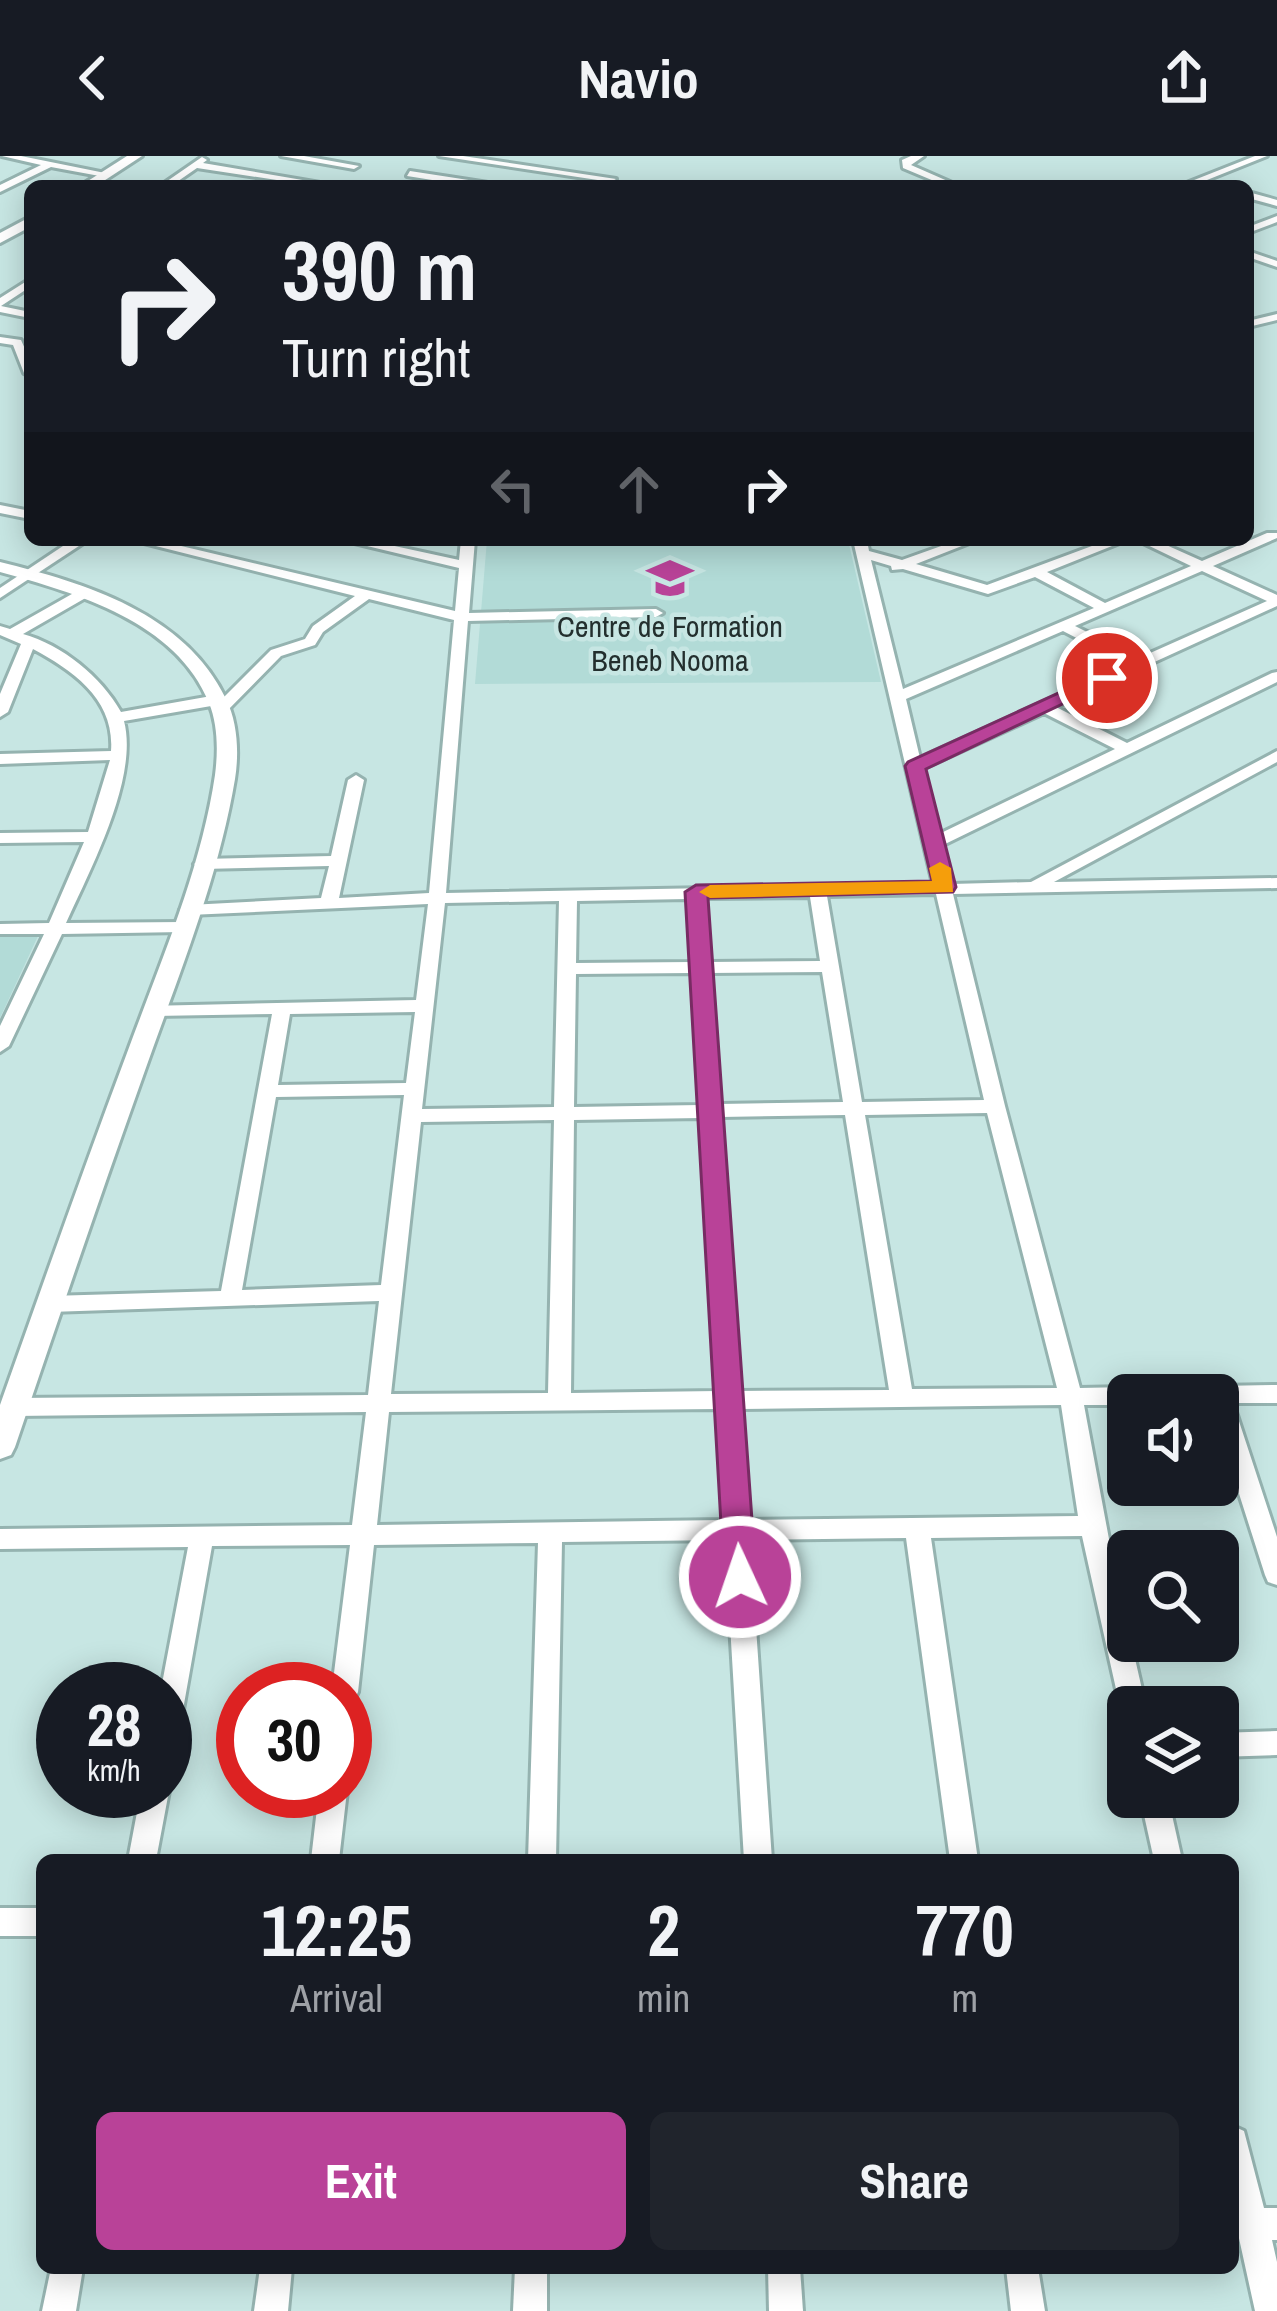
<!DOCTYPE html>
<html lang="en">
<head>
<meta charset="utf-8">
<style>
	:root { --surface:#171b24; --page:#20242c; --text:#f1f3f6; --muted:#9ea1a6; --accent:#b94298 }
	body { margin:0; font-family:"Archivo Narrow",sans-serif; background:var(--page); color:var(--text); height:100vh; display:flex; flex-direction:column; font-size:45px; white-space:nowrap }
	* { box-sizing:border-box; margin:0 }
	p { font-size:39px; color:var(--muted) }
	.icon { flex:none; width:66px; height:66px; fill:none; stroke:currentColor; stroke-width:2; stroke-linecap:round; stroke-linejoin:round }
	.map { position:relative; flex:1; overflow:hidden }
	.panel { position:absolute; left:36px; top:1698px; width:1203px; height:420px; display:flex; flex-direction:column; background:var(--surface); border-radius:18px; box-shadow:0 6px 30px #0003 }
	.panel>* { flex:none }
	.hud { position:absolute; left:24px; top:24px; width:1230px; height:366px; border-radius:18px; box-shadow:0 6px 30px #0003; background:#171b24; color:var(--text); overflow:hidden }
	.buttons { position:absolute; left:1107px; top:1218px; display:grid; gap:24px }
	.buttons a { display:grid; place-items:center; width:132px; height:132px; border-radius:18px; background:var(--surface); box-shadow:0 6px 30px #0003; font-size:60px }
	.speed { position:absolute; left:36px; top:1506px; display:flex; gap:24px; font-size:60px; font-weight:700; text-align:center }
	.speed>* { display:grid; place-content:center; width:156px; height:156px; border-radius:50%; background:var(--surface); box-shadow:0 6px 30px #0003; line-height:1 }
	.speed small { font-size:30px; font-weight:400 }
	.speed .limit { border:18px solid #d22; background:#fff; color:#111 }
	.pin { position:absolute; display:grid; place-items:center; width:102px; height:102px; color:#fff; margin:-51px; border:6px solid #fff; border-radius:50%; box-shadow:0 3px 12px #0007 }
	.me { position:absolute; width:132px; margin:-66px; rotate:357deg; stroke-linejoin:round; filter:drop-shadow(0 0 9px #0008) }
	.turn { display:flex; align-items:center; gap:42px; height:252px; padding:0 60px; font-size:54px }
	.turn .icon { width:156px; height:156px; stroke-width:2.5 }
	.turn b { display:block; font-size:84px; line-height:102px }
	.lanes { display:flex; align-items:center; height:114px; padding:0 60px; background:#0003; justify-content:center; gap:60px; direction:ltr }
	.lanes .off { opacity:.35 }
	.eta { display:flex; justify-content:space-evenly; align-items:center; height:204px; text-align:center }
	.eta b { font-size:72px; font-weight:800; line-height:84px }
	.primary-button { display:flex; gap:24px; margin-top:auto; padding:24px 60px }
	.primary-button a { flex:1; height:138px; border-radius:18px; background:var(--accent); color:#fff; font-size:48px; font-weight:800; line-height:138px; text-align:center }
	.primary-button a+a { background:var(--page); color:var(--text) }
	header { display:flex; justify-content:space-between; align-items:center; height:156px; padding:0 60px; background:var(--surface); font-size:54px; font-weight:800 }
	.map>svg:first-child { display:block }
</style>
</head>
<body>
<header><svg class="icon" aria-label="back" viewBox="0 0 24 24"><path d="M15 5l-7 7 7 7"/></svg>Navio<svg class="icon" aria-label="share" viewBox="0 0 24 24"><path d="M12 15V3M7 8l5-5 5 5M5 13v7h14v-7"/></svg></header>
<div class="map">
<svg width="1277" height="2155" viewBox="0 0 1277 2155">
	<rect width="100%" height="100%" fill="#c7e6e3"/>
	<!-- built -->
	<g fill="#b2dbd7">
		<polygon points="487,384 848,384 881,526 475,528"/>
		<polygon points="38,780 0,862 0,781"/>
	</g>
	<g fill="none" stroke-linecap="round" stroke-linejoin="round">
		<!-- street casing -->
		<g stroke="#95b3b0" stroke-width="6">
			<g id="street">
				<polygon points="2,0 21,0 110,18 105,21 51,11 0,36 0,29 41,9"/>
				<polygon points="281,0 304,0 359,10 354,13"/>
				<polygon points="439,0 463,0 616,23 611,26"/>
				<polygon points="911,0 924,0 911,9 959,30 946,30 903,12 902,4"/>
				<polygon points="1255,0 1267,0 1192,30 1179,30"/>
				<polygon points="202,1 207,4 203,7 326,28 316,30 197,12 171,30 160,30"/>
				<polygon points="410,15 488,27 493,30 470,30 407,20"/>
				<polygon points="1248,36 1277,44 1277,50 1248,42"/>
				<polygon points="1277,60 1277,66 1248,77 1248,71"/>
				<polygon points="1248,95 1277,105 1277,111 1248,101"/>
				<polygon points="30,123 30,131 1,150 30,156 30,162 0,156 0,142"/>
				<polygon points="1277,158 1277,164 1248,171 1248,165"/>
				<polygon points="0,181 21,184 30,204 30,220 24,217 13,189 0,187"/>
				<polygon points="0,349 30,355 30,363 0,357"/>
				<path d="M1267 377H1277V382L1213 410 1277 439V450L1056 551 1127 587 1272 517 1277 516V526L941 690 951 728 1031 726 1277 595V606L1054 726 1277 722V732L953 738 1005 950 1080 1232 1128 1231 1139 1239H1128V1249H1084L1128 1485H1131L1146 1551H1128V1561L1120 1551 1082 1380 931 1382 978 1704H950L906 1382 750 1384 772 1704H744L725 1384 562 1386 556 1704H528L538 1387 374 1389 358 1536 354 1544 345 1547V1533H332L350 1389 212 1390 178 1582 174 1590 165 1594V1533H161L188 1391 0 1393V1373L352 1369 366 1256 14 1260 6 1257 3 1251 6 1245 14 1242 368 1239 379 1145 50 1156 42 1154 39 1148 42 1142 50 1140 221 1135 272 858 154 860 145 854 147 850 416 844 428 748 189 759 180 754 189 749 321 742 329 710 202 713 194 708 202 703 331 700 348 624 356 619 364 624 339 742 429 737 454 464 369 443 323 476 315 489 281 500 225 557H215L212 554 217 549 124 565C139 622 90 714 66 767L183 766 192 771 183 776 62 778 9 890 0 896V870L44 778H0V768L49 767 84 686 0 687V677L88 676 110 604 0 608V598L111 595C115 544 74 515 33 493L8 556 0 561V538L21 488 0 479V470L10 473 79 434H89V440L23 478C62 489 101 520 121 556L217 539 223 542 271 494 305 483 313 470 355 440 132 384H156L455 455 459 412 342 384H367L459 404 461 384H475L469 457 656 453 663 457 656 461 468 465 446 737 933 728 853 384H867L869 395 902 404 958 384H977L916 408 987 429 1108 384H1127L1047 416 1105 447 1191 410 1137 384H1155L1202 405ZM871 404 891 410 892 414 903 413 988 438 1035 421 1094 452 903 533ZM1202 415 1267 445 1139 502 1075 470ZM1063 475 1127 508 920 602 906 543ZM1044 557 1115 593 939 678 922 613ZM936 738 984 944 862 946 827 740ZM810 741 820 805 709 806 705 742ZM688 743 692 806 576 807 577 745ZM559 745 554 951 422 953 445 747ZM822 816 843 946 719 948 710 817ZM692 817 700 949 574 951 576 818ZM415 856 406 927 278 929 290 858ZM404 939 381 1129 242 1134 276 941ZM987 957 1057 1232 912 1233 865 959ZM845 959 889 1234 739 1235 720 961ZM701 962 717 1235 571 1237 574 964ZM554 964 548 1237 391 1238 421 966ZM1061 1249 1078 1360 748 1364 741 1253ZM718 1253 724 1364 377 1369 389 1256Z"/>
				<polygon points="72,384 88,384 0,442 0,432"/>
				<polygon points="1277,1229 1277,1247 1233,1247 1277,1381 1277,1429 1268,1426 1265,1419 1218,1272 1218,1239 1207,1239 1210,1233 1218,1230"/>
				<polygon points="1277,1575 1277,1599 1218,1601 1218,1577"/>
				<polygon points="165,1627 169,1635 156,1704 128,1704 141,1635 165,1635"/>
				<polygon points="345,1631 347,1635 339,1704 311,1704 319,1635 345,1635"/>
				<polygon points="1140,1641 1168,1641 1182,1704 1154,1704"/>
				<rect x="0" y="1752" width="42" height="28"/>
				<polygon points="1233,1970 1244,1975 1264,2052 1277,2052 1277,2084 1272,2084 1277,2106 1277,2155 1255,2155 1233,2055"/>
				<polygon points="51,2112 83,2112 76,2155 42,2155"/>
				<polygon points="260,2112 292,2112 288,2155 254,2155"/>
				<polygon points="515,2112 547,2112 547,2155 513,2155"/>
				<polygon points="768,2112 800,2112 803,2155 769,2155"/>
				<polygon points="1006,2112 1038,2112 1045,2155 1011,2155"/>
			</g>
		</g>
		<!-- secondary casing -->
		<g stroke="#95b3b0" stroke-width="6">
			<path id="secondary" d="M0 406C85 427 185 457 226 543 238 567 239 598 235 623 218 725 177 823 143 920 99 1043 57 1167 15 1291L11 1299 0 1303V1249C42 1131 83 1014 127 897 160 807 201 714 215 619 218 596 218 569 209 547 177 466 76 437 0 416Z"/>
		</g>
		<!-- primary casing -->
		<g stroke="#95b3b0" stroke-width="6">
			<g id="primary">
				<polygon points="127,0 142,0 96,30 80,30"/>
				<polygon points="30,61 30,71 0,87 0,77"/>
			</g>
		</g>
		<!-- street -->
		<use href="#street" fill="#fff" fill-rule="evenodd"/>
		<!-- secondary -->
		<use href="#secondary" fill="#fff" fill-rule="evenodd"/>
		<!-- primary -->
		<use href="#primary" fill="#fff" fill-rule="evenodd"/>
	</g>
	<!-- route -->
	<polygon fill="#b94298" stroke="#782b63" stroke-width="3" points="1100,518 1117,522 926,613 956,731 953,736 708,742 756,1421 751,1431 740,1435 728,1431 724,1421 685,736 696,729 932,725 905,610 908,606"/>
	<!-- slow -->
	<polygon fill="#f59e0b" points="940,706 951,712 953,736 710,742 699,736 710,729 932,725 929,712"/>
	<!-- icons -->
	<defs>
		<g id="school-bare" transform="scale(3.6)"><path d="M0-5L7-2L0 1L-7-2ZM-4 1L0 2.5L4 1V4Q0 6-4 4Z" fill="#b94298" stroke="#c7e6e3" stroke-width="2.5" paint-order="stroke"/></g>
	</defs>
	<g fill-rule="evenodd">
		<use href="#school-bare" x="670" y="422"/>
	</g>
	<g text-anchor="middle" stroke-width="9" stroke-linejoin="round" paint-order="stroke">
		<!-- far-poi labels -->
		<g font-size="30" fill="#232f2e" stroke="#c7e6e3">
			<text x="670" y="481">Centre de Formation<tspan x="670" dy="34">Beneb Nooma</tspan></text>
		</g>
	</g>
</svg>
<div class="buttons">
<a><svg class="icon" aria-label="sound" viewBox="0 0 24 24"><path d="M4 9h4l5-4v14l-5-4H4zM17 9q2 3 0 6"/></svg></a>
<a><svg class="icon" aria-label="search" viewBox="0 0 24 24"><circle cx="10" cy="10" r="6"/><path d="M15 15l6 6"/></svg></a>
<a><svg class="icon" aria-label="layers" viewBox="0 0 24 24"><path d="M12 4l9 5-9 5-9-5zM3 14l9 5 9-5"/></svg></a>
</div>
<div class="speed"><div>28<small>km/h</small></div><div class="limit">30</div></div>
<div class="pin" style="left:1107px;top:522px;background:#d93025"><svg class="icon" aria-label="arrive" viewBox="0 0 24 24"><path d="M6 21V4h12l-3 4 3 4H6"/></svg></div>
<svg class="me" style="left:740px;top:1421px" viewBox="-20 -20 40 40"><circle r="17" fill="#b94298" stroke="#fff" stroke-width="3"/><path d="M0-11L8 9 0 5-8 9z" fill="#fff"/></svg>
<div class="hud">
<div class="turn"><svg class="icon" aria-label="right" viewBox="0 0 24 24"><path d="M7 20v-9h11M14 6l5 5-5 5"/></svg><div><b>390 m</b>Turn right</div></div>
<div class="lanes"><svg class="icon off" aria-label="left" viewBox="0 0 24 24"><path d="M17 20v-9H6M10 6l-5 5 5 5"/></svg><svg class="icon off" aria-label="ahead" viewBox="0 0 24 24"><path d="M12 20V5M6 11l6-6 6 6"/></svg><svg class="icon" aria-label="right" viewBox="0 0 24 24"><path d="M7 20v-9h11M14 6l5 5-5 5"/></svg></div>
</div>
<section class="panel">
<div class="eta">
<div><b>12:25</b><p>Arrival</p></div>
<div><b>2</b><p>min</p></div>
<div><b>770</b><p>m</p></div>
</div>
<div class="primary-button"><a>Exit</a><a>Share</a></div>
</section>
</div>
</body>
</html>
